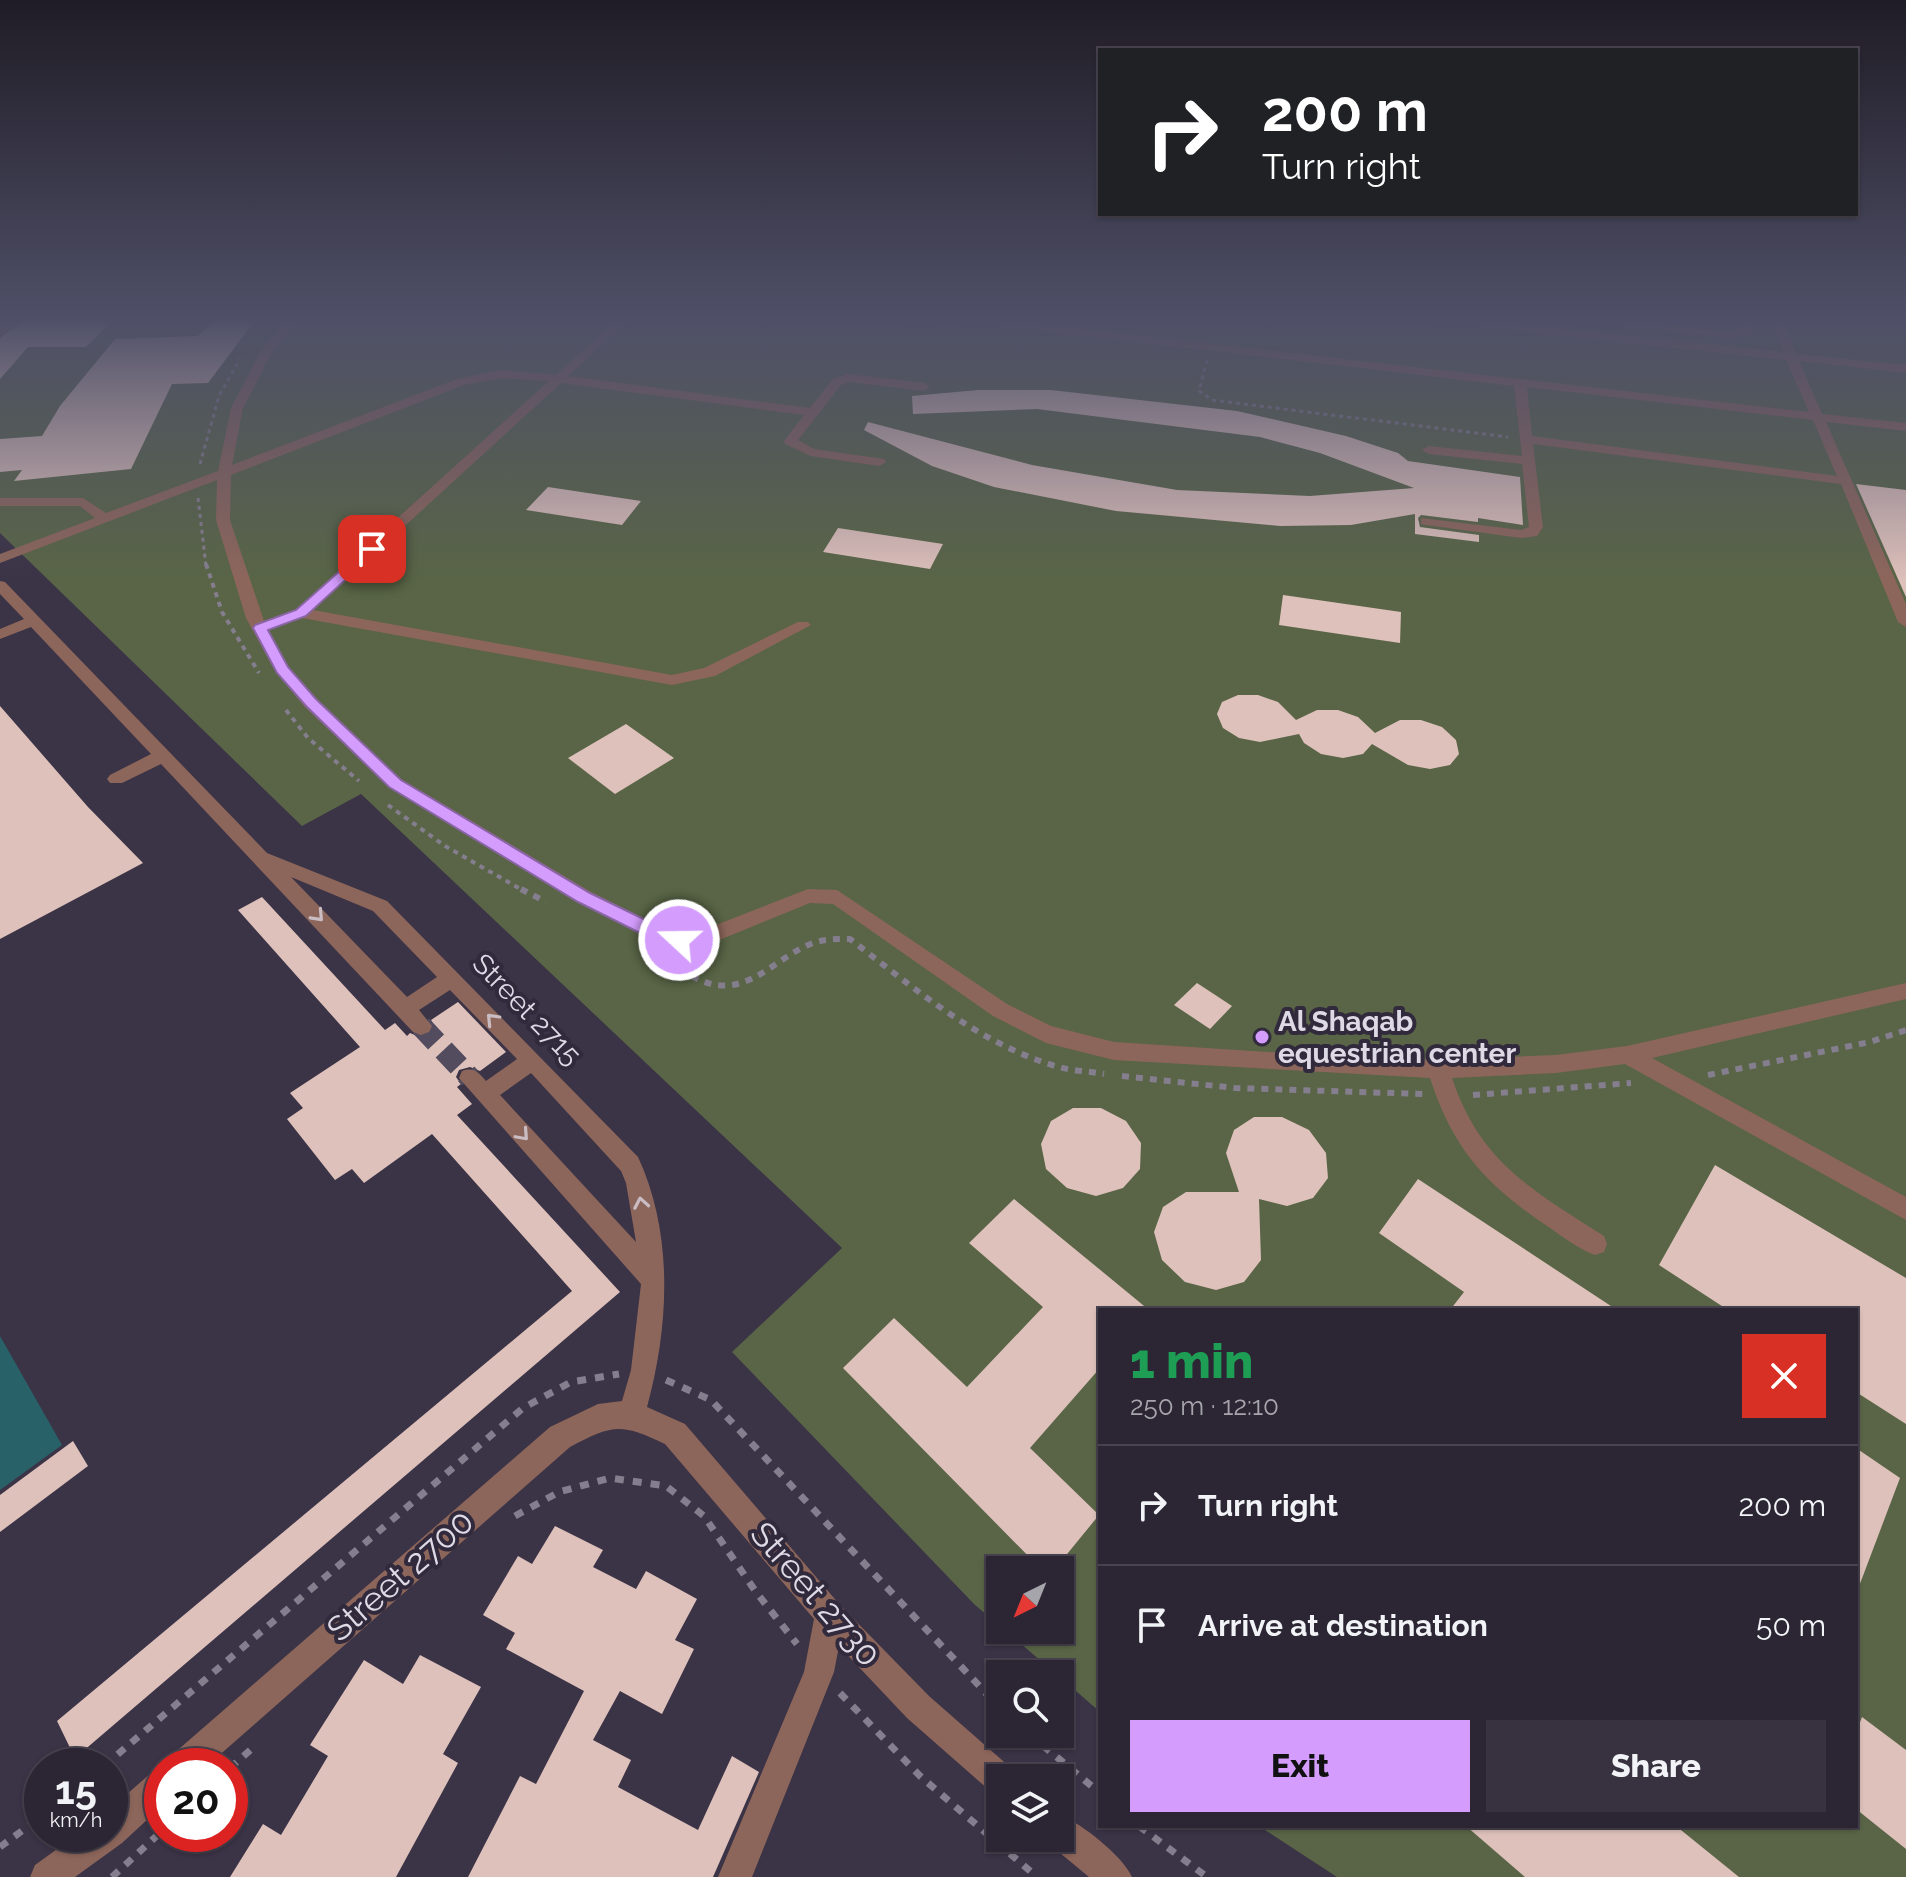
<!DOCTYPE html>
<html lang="en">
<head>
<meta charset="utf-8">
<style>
	:root { --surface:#2c2634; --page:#383240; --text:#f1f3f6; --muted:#a6a5ac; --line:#48434f; --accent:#d39cfd }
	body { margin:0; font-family:Raleway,sans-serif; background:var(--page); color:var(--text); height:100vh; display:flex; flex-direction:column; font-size:30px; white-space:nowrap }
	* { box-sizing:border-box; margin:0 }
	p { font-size:26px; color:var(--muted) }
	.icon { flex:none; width:44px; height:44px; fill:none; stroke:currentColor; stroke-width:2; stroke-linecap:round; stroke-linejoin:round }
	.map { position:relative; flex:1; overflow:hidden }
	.sheet { position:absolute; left:1098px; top:1308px; width:760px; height:520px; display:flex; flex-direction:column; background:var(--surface); border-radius:0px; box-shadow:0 2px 6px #0004,0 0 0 2px var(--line) }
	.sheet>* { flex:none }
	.banner { position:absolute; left:1098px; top:48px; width:760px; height:168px; border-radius:0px; box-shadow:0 2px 6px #0004,0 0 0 2px var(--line); background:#202124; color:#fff; overflow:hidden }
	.needle { width:52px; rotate:223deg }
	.tools { position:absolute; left:986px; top:1556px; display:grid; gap:16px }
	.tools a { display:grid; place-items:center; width:88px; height:88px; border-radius:0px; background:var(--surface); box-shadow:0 2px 6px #0004,0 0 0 2px var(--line); font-size:40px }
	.speed { position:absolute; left:24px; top:1748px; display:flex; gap:16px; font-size:40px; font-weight:700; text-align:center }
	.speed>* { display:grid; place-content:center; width:104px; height:104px; border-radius:50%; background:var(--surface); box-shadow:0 2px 6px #0004,0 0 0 2px var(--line); line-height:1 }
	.speed small { font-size:20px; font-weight:400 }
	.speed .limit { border:12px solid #d22; background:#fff; color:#111 }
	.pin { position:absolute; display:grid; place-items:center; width:68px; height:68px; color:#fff; margin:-34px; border-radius:16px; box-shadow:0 4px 12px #0006 }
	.me { position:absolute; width:88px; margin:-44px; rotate:291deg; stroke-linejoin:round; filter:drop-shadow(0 0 6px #0008) }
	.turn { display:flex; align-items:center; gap:28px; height:168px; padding:0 32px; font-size:36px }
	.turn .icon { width:104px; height:104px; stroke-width:2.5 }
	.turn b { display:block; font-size:56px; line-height:68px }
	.round { display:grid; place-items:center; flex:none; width:84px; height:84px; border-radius:0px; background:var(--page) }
	.head { display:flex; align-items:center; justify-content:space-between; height:136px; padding:0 32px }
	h1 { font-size:48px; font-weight:800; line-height:60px; color:#1e9e55 }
	.cta { display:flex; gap:16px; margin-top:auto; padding:16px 32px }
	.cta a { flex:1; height:92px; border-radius:0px; background:var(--accent); color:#111; font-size:32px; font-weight:800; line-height:92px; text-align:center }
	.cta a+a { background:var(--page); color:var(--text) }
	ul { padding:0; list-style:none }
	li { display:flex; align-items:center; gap:24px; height:120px; padding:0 32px; border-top:2px solid var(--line) }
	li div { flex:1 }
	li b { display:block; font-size:30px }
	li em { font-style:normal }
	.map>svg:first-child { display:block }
</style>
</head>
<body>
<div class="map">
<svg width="1906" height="1877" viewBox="0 0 1906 1877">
	<rect width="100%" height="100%" fill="#3b3346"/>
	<!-- green -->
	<polygon fill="#596546" points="0,319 1906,319 1906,1877 1337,1877 1259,1826 1856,1826 1856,1310 1100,1310 1100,1712 1060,1677 1060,1674 1056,1674 1005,1630 1060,1630 1060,1570 1000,1570 1000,1626 975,1605 732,1352 842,1248 361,794 302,826 0,533"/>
	<!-- water -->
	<polygon fill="#296169" points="0,1336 62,1445 0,1490"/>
	<!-- building -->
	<g fill="#dec1bb">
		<polygon points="25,319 114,319 86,347 28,347 0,379 0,338"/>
		<polygon points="216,319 256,319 208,383 172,384 131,469 14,481 22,470 0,472 0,439 42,436 60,406 115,339 198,336"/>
		<polygon points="978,390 1051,390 1237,411 1346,436 1398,453 1408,461 1520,477 1523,525 1478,518 1478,522 1421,515 1418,518 1420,527 1479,535 1479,542 1415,534 1415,514 1351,525 1280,526 1116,511 994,487 932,466 864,430 868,422 1032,465 1177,490 1310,496 1414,488 1320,453 1260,437 1037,409 913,414 912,396"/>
		<polygon points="1856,484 1906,490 1906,597"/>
		<polygon points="548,487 641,501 622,525 526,510"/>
		<polygon points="838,528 943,544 930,569 823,552"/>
		<polygon points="1283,595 1401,612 1400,643 1279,625"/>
		<polygon points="1238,695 1258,695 1278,702 1296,720 1317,710 1338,710 1358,717 1375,733 1400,720 1421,720 1442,727 1456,740 1459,754 1450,765 1430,769 1408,765 1372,744 1363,754 1343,758 1321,754 1304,743 1299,734 1260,742 1239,738 1223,728 1217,714 1222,702"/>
		<polygon points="0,706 88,807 143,863 0,939"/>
		<polygon points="626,724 674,758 615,794 568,758"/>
		<polygon points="262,897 385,1030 395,1023 407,1036 410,1033 422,1038 430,1035 435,1027 431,1020 458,1002 506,1052 480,1071 470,1067 459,1070 456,1077 461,1084 457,1087 472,1104 457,1115 620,1292 75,1758 57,1721 572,1291 432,1134 364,1183 352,1169 335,1180 287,1119 303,1108 290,1093 360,1047 238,910"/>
		<polygon points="1197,983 1232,1006 1210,1029 1174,1005"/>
		<polygon points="1073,1108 1101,1108 1126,1121 1141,1143 1140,1169 1123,1188 1096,1196 1067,1188 1046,1169 1041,1144 1051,1121"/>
		<polygon points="1254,1117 1282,1117 1309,1130 1326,1153 1328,1178 1313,1198 1287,1206 1259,1199 1261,1260 1244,1282 1216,1290 1185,1282 1162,1260 1154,1232 1163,1207 1186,1192 1239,1192 1226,1153 1234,1130"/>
		<polygon points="1715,1165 1906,1278 1906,1424 1856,1392 1856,1310 1728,1310 1659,1265"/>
		<polygon points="1418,1179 1617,1310 1450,1310 1464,1292 1379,1233"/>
		<polygon points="1014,1199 1149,1310 1100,1310 1100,1368 1030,1448 1099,1515 1054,1570 1042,1570 843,1368 894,1318 967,1387 1043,1307 969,1243"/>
		<polygon points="73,1441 88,1466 0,1532 0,1495"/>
		<polygon points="1856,1448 1900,1478 1858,1589 1856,1588"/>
		<polygon points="555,1526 603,1550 593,1567 636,1589 646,1571 697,1599 675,1640 694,1649 662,1714 620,1691 593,1740 631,1760 618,1787 698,1830 732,1756 759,1772 713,1877 468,1877 520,1776 536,1784 584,1691 506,1649 515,1633 483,1615 518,1556 532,1564"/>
		<polygon points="420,1655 481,1687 443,1754 458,1763 396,1877 230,1877 263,1824 281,1835 328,1756 310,1745 364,1660 403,1684"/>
		<polygon points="1862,1717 1906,1750 1906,1849 1856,1809 1856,1733"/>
		<polygon points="1466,1826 1676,1826 1739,1877 1525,1877"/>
	</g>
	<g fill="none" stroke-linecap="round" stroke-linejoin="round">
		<!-- minor-tunnel -->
		<polyline stroke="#534c5e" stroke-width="22" stroke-dasharray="22 11" stroke-linecap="butt" points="421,1026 470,1078"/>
		<!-- path-far3 -->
		<g stroke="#857e8e" stroke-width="3" stroke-dasharray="4 4" stroke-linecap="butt">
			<polyline points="890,319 947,326"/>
			<polyline points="1207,360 1199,391 1212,400 1508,437"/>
			<polyline points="200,464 219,396 240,359"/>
			<polyline points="198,498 206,566"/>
		</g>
		<!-- path-far2 -->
		<g stroke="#857e8e" stroke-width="4" stroke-dasharray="5 5" stroke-linecap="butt">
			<polyline points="206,564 222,612 259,673"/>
			<polyline points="286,710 308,738 359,781"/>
			<polyline points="388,805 445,846 524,891"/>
		</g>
		<!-- path-far1 -->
		<g stroke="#857e8e" stroke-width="6" stroke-dasharray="7 7" stroke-linecap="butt">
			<polyline points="521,889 546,902"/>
			<path d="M655 956C673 965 691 978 711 984 751 994 779 955 813 943 825 939 837 939 850 939 914 988 976 1042 1055 1066 1071 1071 1088 1071 1104 1074"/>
			<polyline points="1708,1075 1870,1042 1906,1030"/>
			<polyline points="1122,1076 1235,1088 1423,1094"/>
			<polyline points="1473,1095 1631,1083"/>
		</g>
		<!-- path -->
		<g stroke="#857e8e" stroke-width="7" stroke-dasharray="9 9" stroke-linecap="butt">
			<polyline points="666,1380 711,1400 1000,1708"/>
			<polyline points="515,1516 559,1492 610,1478 666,1486 704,1516 756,1592 797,1644"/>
			<polyline points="840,1693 920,1776 1037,1877"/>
			<polyline points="1029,1734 1100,1793"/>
			<polyline points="104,1766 523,1408 571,1382 619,1374"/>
			<polyline points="230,1768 256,1745"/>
			<polyline points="1139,1826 1207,1877"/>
			<polyline points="0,1847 42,1816"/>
			<polyline points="112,1877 162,1831"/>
		</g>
		<!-- minor -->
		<g fill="#8d665b" fill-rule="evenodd">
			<polygon points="9,319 22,319 0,335 0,326"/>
			<path d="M288 319H300L272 352 243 408 232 465 457 379 501 370 556 375 617 319H630L568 376 810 408 833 379 848 374 924 383 930 387 924 391 849 382 841 385 798 440 814 449 884 459 886 462 879 466 811 456 785 444 784 441 804 415 561 383 313 610 672 675 704 668 798 622H808L811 625 715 676 672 685 302 618 268 630 289 667 317 699 401 779 591 892 657 925 679 932 703 930 808 889 837 890 1007 1004 1051 1026 1114 1042 1361 1058 1438 1060 1556 1055 1627 1046 1906 983V999L1652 1058 1906 1197V1220L1625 1064 1556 1073 1452 1078C1480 1162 1532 1190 1604 1236L1607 1244 1604 1252 1595 1255C1578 1249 1562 1236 1547 1226 1486 1185 1453 1149 1430 1078L1114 1060 1046 1043 993 1016 833 904 810 903 712 943 679 948 643 935 577 902 389 787 305 707 274 669 246 618 216 520 217 480 0 563V554L95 518 80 506H0V498H83L106 513 218 471 231 408 261 351ZM501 378 549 381 296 610 264 621 230 520 231 475 464 385Z"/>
			<path d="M958 319H994L1809 412 1786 360 1437 322 1431 319H1469L1784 352 1771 319H1783L1796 354 1906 365V373L1799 361 1822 414 1906 423V431L1826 422 1906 604V627L1898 622 1841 484 1533 444 1543 527 1537 536 1521 538 1426 525 1421 524V518L1521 530 1529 527 1522 464 1429 454 1422 450 1429 446 1522 456 1514 386 964 322ZM1527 387 1813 420 1837 476 1532 436Z"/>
			<polygon points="1573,319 1612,319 1733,332 1743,325 1741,319 1753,319 1755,325 1748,334 1733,338 1579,322"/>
			<path d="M0 581 5 582 267 853 387 901 638 1157C674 1234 669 1327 647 1407L685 1424 840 1605 929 1696 1011 1768 1016 1778H1000V1795L989 1790 907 1718 839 1646 834 1672 752 1877H718L804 1672 814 1619 665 1444C621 1423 613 1424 570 1447L207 1766H167L172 1755 550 1427 598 1404 622 1401 631 1370 641 1284 459 1078 462 1071C474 1067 478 1072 486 1081L517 1059 450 990 419 1010 432 1026 429 1032 421 1035 413 1032 161 764 122 783H110L107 779 110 775 151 754 31 627 0 639V629L24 619 0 594ZM291 877 373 911 437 977 407 997ZM531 1073 621 1171 626 1183 636 1242 500 1095Z"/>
			<polygon points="162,1768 162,1806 122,1843 75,1877 30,1877 35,1865 78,1834 110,1834 110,1809 151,1773"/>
			<path d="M1060 1815C1081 1823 1123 1856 1132 1877H1089L1048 1843 1047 1838H1060Z"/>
		</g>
	</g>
	<!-- one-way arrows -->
	<defs><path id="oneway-chevron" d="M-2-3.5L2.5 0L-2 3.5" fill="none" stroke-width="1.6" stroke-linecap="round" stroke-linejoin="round" transform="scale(2)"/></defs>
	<g stroke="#c9bcc2">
		<use href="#oneway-chevron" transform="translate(318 916) rotate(47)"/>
		<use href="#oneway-chevron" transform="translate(492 1019) rotate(-134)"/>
		<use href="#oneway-chevron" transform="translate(523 1135) rotate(48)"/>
		<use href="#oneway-chevron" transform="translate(641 1203) rotate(-100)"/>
	</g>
	<!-- sky -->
	<linearGradient id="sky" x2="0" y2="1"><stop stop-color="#201c26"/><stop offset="0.55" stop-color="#4f5068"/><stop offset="1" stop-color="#4f5068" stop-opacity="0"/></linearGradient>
	<rect width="1906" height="582" fill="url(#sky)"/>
	<!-- route -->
	<polygon fill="#d39cfd" stroke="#8965a4" stroke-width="2" points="368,546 379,549 306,616 268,630 288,667 316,699 401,780 590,893 656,925 685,935 688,940 685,945 679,947 644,935 578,902 389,787 306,706 277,673 253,628 255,625 296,610"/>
	<!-- markers -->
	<circle fill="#d39cfd" stroke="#31293c" stroke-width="3" cx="1262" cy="1037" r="8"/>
	<g text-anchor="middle" stroke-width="8" stroke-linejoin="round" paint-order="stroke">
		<!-- street labels -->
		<g font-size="28" fill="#ddd9e5" stroke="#31293c">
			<text transform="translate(527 1009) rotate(46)" y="10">Street 2715</text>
		</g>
		<!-- poi labels -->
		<g font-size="28" font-weight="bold" fill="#ddd9e5" stroke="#31293c" text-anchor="start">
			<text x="1278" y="1031">Al Shaqab<tspan x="1278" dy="32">equestrian center</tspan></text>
		</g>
		<!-- near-street labels -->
		<g font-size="34" fill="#ddd9e5" stroke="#31293c">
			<text transform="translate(400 1575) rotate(-41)" y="12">Street 2700</text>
			<text transform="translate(816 1594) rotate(49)" y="12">Street 2730</text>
		</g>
	</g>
</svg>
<div class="tools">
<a><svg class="needle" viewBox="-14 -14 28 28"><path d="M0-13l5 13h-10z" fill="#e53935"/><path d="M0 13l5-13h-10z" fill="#a6a5ac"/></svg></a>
<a><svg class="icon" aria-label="search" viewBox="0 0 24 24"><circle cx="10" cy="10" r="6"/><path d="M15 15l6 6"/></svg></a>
<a><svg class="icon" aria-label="layers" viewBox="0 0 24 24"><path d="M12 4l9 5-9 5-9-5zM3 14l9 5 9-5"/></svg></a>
</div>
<div class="speed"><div>15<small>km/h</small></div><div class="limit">20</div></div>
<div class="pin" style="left:372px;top:549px;background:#d93025"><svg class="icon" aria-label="arrive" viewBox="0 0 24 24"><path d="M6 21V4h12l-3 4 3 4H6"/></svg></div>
<svg class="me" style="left:679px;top:940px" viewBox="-20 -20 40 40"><circle r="17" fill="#d39cfd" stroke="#fff" stroke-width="3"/><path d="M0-11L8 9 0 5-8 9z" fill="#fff"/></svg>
<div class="banner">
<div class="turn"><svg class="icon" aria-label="right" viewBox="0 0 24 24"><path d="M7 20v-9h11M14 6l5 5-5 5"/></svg><div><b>200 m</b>Turn right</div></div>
</div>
<section class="sheet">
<div class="head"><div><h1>1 min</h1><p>250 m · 12:10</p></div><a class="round" style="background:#d93025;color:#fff"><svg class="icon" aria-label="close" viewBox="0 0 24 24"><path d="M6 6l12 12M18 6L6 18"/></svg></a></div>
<ul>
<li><svg class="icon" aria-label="right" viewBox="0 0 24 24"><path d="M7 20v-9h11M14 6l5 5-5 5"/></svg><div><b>Turn right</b></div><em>200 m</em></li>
<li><svg class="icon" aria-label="arrive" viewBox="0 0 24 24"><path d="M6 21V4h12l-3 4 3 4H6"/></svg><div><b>Arrive at destination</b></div><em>50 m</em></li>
</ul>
<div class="cta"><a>Exit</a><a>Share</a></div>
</section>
</div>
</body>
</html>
